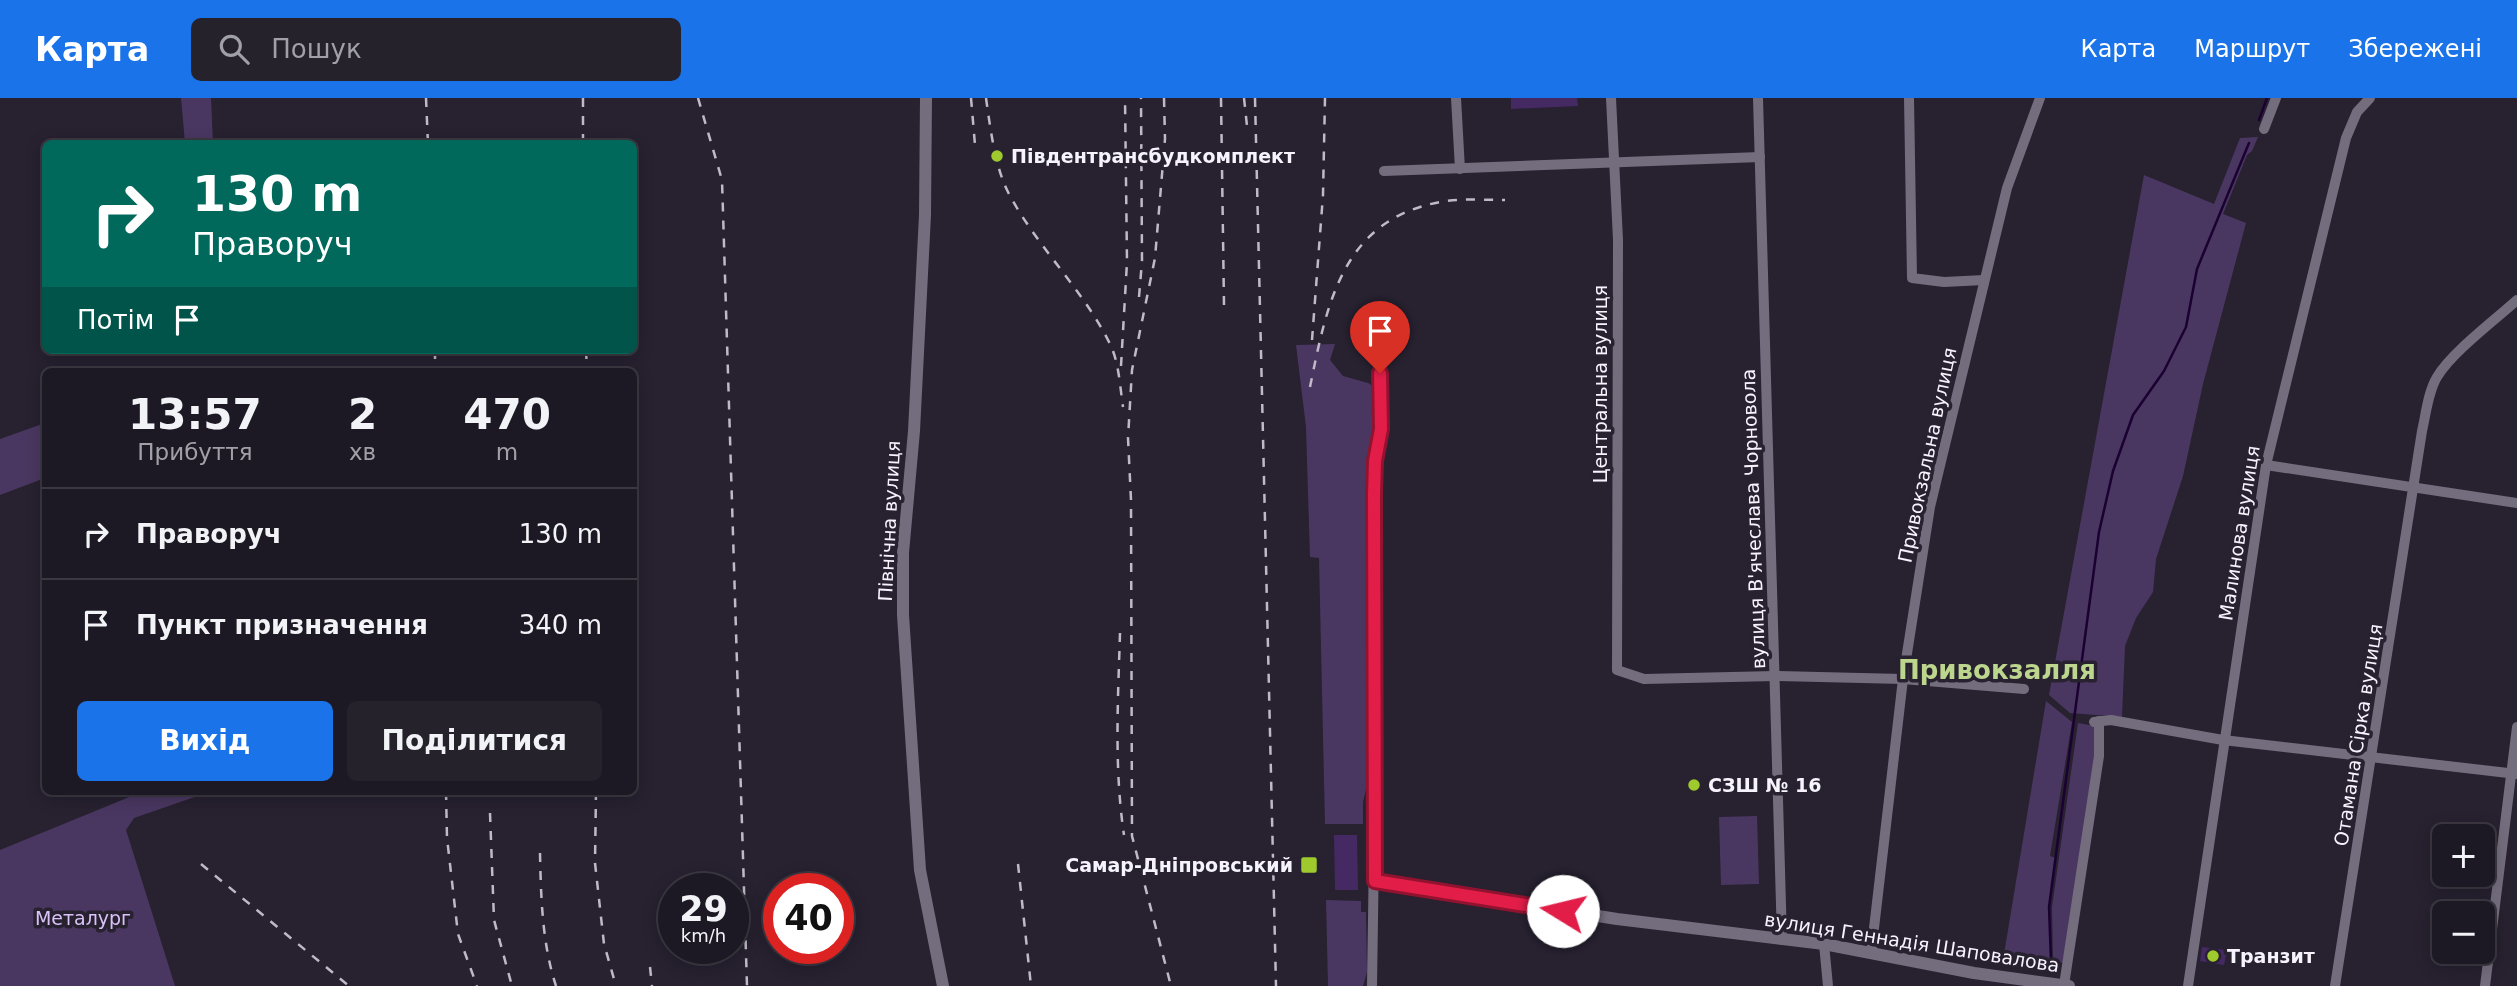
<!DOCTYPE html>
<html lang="uk">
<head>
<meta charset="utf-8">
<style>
	:root { --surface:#1d1924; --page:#25222c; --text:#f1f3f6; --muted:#a0a0a6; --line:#3b3841; --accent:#1a73e8 }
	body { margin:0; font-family:"DejaVu Sans",sans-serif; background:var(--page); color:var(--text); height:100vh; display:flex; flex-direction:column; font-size:26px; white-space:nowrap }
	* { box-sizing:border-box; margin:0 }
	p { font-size:23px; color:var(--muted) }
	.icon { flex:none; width:38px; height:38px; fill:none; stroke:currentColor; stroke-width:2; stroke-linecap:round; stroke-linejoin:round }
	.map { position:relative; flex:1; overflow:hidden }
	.details { position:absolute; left:42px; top:270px; width:595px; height:427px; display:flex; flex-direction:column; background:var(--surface); border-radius:10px; box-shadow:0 4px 18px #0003,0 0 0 2px var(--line) }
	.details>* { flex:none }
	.guide { position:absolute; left:42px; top:42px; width:595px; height:214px; border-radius:10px; box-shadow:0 4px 18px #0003,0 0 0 2px var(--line); background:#00695c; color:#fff; overflow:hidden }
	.fabs { position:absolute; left:2432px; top:726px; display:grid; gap:14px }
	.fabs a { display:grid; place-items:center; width:63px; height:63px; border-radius:10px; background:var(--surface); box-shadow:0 4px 18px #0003,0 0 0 2px var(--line); font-size:35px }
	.speed { position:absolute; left:658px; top:775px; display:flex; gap:14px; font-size:35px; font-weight:700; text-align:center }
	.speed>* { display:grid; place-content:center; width:91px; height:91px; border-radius:50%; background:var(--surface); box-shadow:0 4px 18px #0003,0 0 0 2px var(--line); line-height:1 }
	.speed small { font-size:18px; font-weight:400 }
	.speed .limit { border:10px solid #d22; background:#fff; color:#111 }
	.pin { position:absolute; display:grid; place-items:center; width:60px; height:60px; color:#fff; margin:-72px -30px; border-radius:50% 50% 50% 0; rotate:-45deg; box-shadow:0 0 7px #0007 }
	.pin .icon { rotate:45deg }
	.me { position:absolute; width:77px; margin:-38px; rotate:279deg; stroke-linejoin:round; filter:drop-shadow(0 0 5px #0008) }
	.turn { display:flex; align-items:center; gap:24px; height:147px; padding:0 35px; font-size:32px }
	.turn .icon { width:91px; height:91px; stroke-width:2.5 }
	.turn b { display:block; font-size:49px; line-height:60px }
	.then { display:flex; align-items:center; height:66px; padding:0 35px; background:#0003; gap:14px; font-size:26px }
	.eta { display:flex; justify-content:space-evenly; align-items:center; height:119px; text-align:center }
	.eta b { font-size:42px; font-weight:700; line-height:49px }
	.primary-button { display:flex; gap:14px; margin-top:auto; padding:14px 35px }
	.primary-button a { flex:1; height:80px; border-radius:10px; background:var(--accent); color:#fff; font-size:28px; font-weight:700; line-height:80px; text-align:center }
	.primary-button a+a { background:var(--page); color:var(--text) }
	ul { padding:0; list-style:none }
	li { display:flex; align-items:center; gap:21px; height:91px; padding:0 35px; border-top:2px solid var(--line) }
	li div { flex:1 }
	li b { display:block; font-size:26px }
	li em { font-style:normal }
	header { display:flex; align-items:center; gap:42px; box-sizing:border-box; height:98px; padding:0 35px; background:var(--accent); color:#fff }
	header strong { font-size:33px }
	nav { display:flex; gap:38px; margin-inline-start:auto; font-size:24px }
	.search { width:490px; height:63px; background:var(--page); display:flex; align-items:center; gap:18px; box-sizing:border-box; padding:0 24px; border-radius:10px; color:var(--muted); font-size:26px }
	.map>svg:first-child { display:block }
</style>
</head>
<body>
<header>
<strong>Карта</strong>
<div class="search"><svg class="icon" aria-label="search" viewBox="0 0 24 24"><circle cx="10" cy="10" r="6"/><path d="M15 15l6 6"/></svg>Пошук</div>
<nav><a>Карта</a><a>Маршрут</a><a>Збережені</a></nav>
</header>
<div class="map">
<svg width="2517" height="888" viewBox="0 0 2517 888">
	<rect width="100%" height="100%" fill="#272130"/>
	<!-- green -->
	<g fill="#4a3761">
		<polygon points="181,0 211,0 213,45 185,45"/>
		<polygon points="2258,39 2252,53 2247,57 2223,116 2246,125 2203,286 2183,378 2156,461 2153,494 2136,520 2125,548 2122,619 2070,615 2049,597 2144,77 2214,106 2240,40"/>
		<polygon points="1335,246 1330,262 1343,278 1368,285 1376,290 1378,322 1371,410 1370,675 1363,704 1363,726 1325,726 1319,460 1310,459 1306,329 1296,247"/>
		<polygon points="45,325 45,380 0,397 0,341"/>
		<polygon points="2046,603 2072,624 2050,758 2056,760 2049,809 2051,863 2004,856"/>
		<polygon points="2078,625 2095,628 2096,653 2063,865 2053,863 2052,809"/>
		<polygon points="144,693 212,693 134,720 126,732 175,888 0,888 0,752"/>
		<polygon points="1757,718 1759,786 1721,787 1719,719"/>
		<polygon points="1326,802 1361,803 1361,814 1366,814 1367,874 1363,888 1328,888"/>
	</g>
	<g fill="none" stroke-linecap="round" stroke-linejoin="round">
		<!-- stream -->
		<g stroke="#1b0032" stroke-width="2.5">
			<polyline points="2259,22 2267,0"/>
			<polyline points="2051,863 2049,809 2099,434 2113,373 2133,317 2164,273 2186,229 2197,171 2249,45"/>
		</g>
	</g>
	<!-- building -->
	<g fill="#452963">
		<polygon points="1511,0 1577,0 1578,8 1511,11"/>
		<polygon points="1334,737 1357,737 1358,792 1335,792"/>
		<polygon points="2202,849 2227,852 2224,867 2200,863"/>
	</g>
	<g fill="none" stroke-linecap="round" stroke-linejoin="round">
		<!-- minor -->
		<g stroke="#746d7e" stroke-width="10">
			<polyline points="1456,0 1460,71"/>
			<polyline points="1611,0 1618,142 1617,572 1644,581 1775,578 1903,581 2024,591"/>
			<polyline points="1758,0 1782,842"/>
			<polyline points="1909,0 1912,180 1944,184 1984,182"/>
			<polyline points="2264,31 2276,0"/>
			<polyline points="1384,73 1760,59"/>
			<polyline points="2266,367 2517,405"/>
			<polyline points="2094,624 2111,622 2223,642 2517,676"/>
			<polyline points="1824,846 1828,888"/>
			<polyline points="1871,856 1903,581 1930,409 2007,90 2040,0"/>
			<polyline points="2064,887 2099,658 2099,623"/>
			<polyline points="1372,888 1375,687 1374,396 1375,363 1381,331 1380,248"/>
			<polyline points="2188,888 2266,367 2346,40 2357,14 2370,0"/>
			<path d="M2335 888 2422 333C2426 316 2428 294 2437 279 2452 254 2495 222 2517 202"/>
			<polyline points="2485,888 2517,629"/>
		</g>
		<!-- tertiary -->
		<g stroke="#746d7e" stroke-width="12">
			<polyline points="926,0 925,117 914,333 903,455 903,517 920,772 943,888"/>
			<polyline points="1375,783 1617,821 1824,846 1974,875 2069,888"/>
		</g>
		<!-- rail -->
		<g stroke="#bfbac6" stroke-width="2.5" stroke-dasharray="9 9" stroke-linecap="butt">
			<polyline points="426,0 428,46"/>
			<polyline points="583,0 583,46"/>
			<polyline points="698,0 722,82 747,888"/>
			<polyline points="971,0 975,47"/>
			<path d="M986 0C990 28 995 69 1008 94 1036 148 1083 191 1110 246 1119 264 1120 289 1123 309"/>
			<polyline points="1164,0 1165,41 1155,160 1132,272 1128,340 1131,402 1132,738 1171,888"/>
			<polyline points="1221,0 1224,207"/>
			<polyline points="1244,0 1247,28"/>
			<polyline points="1255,0 1276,888"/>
			<polyline points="1139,199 1142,163 1141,0"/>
			<polyline points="1312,242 1323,97 1325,0"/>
			<polyline points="435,252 435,273"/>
			<polyline points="586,252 587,273"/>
			<polyline points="1121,268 1127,164 1125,0"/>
			<path d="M1310 289C1327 206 1342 122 1440 104 1461 100 1484 102 1505 102"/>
			<path d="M1120 535C1118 602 1114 670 1124 737"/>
			<polyline points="446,693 447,740 458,836 477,888"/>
			<polyline points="596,693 595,765 604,846 616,888"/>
			<polyline points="490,715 494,822 512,888"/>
			<path d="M540 755C541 800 542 845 556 888"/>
			<polyline points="201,766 349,888"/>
			<polyline points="1018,766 1031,888"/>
			<polyline points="650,869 652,888"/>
		</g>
	</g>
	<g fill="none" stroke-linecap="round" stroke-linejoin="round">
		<!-- route casing -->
		<g stroke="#92132f" stroke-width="18">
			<polyline id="route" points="1380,275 1381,331 1375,363 1374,396 1375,783 1563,813"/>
		</g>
		<!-- route -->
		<use href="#route" stroke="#e11d48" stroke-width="12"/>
	</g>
	<!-- markers -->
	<g fill="#9fca2d" stroke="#272130" stroke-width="2.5">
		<circle cx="997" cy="58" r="7"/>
		<circle cx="1694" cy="687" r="7"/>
		<rect x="1300" y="758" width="18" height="18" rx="3.5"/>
		<circle cx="2213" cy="858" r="7"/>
	</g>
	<g text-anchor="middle" stroke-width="7" stroke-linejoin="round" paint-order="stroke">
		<!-- poi labels -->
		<g font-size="19" font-weight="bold" fill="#f7f3fd" stroke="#272130" text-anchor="start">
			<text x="1011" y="65">Південтрансбудкомплект</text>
			<text x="1708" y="694">СЗШ № 16</text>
			<text x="1293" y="774" text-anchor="end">Самар-Дніпровський</text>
			<text x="2227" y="865">Транзит</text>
		</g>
		<!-- street labels -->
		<g font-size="19" fill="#f7f3fd" stroke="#272130">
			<text transform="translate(1600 286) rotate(-90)" y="7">Центральна вулиця</text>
			<text transform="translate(1927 357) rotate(-78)" y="7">Привокзальна вулиця</text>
			<text transform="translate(1753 421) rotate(-92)" y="7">вулиця В'ячеслава Чорновола</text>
			<text transform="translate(889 423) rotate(-87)" y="7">Північна вулиця</text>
			<text transform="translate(2239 435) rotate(-81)" y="7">Малинова вулиця</text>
			<text transform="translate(2358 637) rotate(-81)" y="7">Отамана Сірка вулиця</text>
			<text transform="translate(1912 844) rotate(9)" y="7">вулиця Геннадія Шаповалова</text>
		</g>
		<!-- park labels -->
		<g font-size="19" fill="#d9c2f8" stroke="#272130">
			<text x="83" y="827">Металург</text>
		</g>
		<!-- district labels -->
		<g font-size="26" font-weight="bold" fill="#bdd68d" stroke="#272130">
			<text x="1997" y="581">Привокзалля</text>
		</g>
	</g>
</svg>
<div class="fabs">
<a>+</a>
<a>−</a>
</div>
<div class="speed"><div>29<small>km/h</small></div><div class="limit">40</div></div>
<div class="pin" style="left:1380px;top:275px;background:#d93025"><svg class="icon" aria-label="arrive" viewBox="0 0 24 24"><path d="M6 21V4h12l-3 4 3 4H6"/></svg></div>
<svg class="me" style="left:1563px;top:813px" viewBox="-20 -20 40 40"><circle r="19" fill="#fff"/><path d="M0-13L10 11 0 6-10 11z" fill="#e11d48"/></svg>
<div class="guide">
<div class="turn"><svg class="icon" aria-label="right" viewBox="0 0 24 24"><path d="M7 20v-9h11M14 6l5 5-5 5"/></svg><div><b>130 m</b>Праворуч</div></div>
<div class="then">Потім<svg class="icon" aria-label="arrive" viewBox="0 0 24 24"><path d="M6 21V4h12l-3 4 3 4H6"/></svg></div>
</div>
<section class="details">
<div class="eta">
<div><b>13:57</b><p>Прибуття</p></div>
<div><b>2</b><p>хв</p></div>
<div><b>470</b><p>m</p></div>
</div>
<ul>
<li><svg class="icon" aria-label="right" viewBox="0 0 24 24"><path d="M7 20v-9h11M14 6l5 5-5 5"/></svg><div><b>Праворуч</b></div><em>130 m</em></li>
<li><svg class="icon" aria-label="arrive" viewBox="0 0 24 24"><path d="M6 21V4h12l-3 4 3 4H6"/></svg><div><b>Пункт призначення</b></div><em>340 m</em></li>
</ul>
<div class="primary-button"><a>Вихід</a><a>Поділитися</a></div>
</section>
</div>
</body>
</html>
